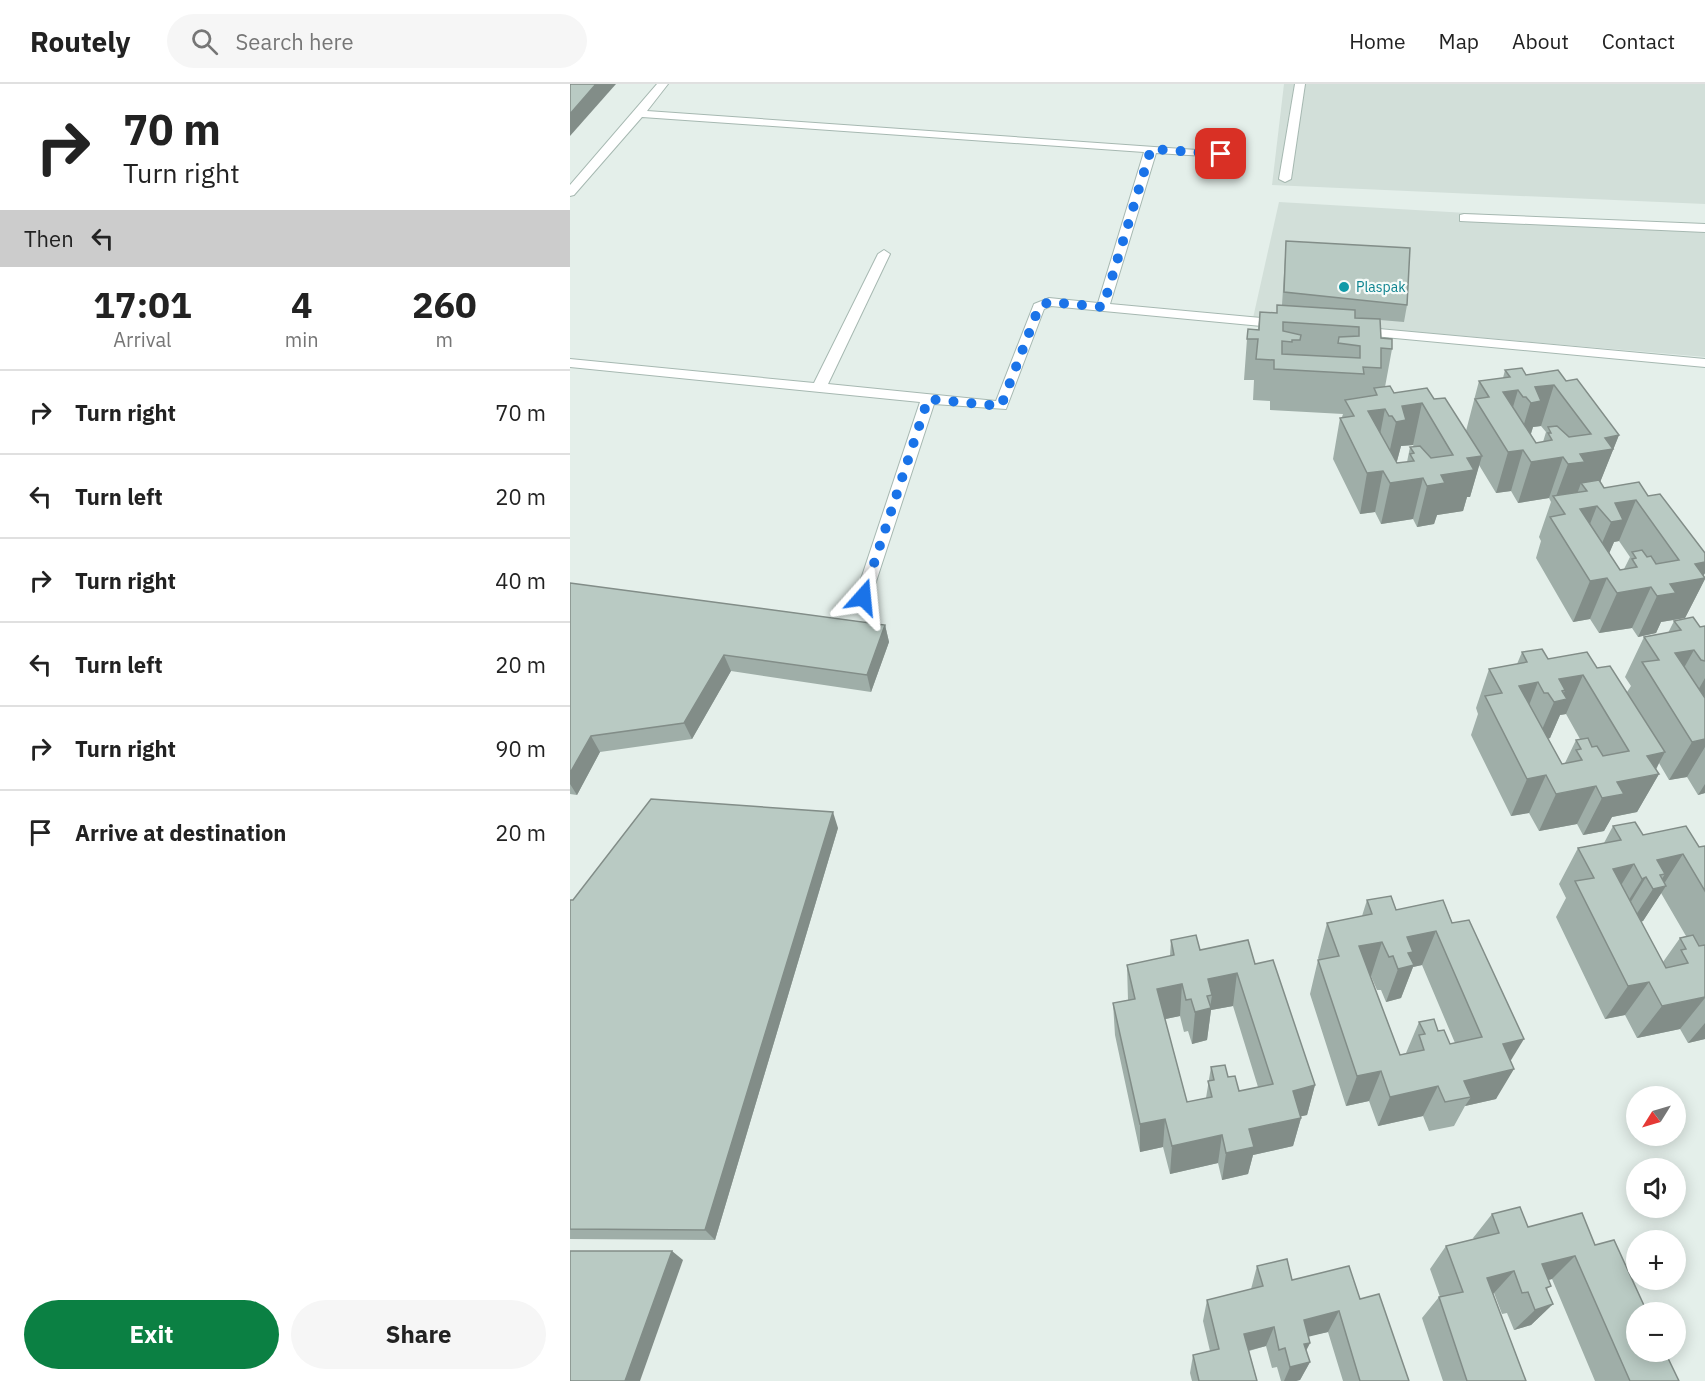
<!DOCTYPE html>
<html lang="en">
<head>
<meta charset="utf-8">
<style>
	:root { --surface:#fff; --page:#f6f6f6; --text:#222; --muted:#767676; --line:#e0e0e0; --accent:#0b8043 }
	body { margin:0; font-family:"IBM Plex Sans",sans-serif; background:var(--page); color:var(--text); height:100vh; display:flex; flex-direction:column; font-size:22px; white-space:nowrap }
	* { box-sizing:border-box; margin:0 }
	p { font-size:20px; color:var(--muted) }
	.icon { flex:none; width:33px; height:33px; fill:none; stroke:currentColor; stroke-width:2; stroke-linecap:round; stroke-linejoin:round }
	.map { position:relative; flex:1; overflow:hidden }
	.details { display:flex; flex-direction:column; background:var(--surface); width:570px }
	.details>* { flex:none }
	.hud { background:#fff; color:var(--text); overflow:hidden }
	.needle { width:39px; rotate:233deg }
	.buttons { position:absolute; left:1056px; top:1002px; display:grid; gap:12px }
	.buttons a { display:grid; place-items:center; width:60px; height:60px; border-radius:50%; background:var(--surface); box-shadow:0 3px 15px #0003; font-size:30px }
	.pin { position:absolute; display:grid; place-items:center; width:51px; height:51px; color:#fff; margin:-26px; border-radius:12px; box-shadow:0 3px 9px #0006 }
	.me { position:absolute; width:66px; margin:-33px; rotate:18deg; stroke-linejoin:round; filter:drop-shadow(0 0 4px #0008) }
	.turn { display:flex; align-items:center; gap:21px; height:126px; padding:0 24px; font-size:27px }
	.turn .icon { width:78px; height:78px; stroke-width:2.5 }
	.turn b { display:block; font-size:42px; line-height:51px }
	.then { display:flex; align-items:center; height:57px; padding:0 24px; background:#0003; gap:12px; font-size:22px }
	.eta { display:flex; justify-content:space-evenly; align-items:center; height:102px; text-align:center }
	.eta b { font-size:36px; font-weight:700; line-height:42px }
	.primary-button { display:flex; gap:12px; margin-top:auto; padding:12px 24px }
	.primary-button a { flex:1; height:69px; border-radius:36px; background:var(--accent); color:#fff; font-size:24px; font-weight:700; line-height:69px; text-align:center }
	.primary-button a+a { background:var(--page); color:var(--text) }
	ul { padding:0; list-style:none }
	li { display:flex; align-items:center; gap:18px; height:84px; padding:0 24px; border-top:2px solid var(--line) }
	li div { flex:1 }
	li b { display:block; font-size:22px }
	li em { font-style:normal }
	header { display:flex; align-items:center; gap:36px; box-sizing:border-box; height:84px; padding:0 30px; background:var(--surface); border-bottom:2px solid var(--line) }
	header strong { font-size:28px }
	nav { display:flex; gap:33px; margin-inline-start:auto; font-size:21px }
	.search { width:420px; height:54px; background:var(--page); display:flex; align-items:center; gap:15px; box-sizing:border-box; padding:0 21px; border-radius:33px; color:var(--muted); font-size:22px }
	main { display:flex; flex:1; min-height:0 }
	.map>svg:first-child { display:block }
</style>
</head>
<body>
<header>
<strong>Routely</strong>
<div class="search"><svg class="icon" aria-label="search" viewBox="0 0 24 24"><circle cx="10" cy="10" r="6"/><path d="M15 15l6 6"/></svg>Search here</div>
<nav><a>Home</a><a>Map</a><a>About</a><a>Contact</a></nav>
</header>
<main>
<section class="details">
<div class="hud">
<div class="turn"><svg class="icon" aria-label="right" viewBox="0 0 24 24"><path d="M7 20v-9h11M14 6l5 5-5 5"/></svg><div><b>70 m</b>Turn right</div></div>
<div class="then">Then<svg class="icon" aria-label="left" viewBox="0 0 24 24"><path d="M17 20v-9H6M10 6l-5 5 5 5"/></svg></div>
</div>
<div class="eta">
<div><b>17:01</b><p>Arrival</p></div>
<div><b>4</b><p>min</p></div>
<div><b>260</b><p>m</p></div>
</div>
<ul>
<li><svg class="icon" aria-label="right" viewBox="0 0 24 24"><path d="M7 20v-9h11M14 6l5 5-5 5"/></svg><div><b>Turn right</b></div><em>70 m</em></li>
<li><svg class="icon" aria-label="left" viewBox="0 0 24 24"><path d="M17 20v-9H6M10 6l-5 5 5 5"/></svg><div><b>Turn left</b></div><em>20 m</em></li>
<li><svg class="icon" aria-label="right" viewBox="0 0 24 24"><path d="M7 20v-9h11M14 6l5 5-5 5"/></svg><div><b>Turn right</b></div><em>40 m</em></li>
<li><svg class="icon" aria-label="left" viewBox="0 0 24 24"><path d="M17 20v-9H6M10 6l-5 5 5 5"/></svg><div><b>Turn left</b></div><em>20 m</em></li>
<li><svg class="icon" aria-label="right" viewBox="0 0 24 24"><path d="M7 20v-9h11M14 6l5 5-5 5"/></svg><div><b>Turn right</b></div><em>90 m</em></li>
<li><svg class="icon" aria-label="arrive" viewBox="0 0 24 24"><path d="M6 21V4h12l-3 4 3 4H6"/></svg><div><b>Arrive at destination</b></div><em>20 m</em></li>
</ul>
<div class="primary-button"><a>Exit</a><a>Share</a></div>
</section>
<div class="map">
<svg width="1135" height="1297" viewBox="0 0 1135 1297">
	<rect width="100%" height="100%" fill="#e4efea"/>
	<!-- built -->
	<g fill="#d2dfd9">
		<polygon points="714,0 1135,0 1135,120 702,101"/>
		<polygon points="709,118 1135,143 1135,273 683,234"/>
	</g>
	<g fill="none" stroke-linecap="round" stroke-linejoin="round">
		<!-- service casing -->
		<g stroke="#a6b8b1" stroke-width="2">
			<g id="service">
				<polygon points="87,0 98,0 77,27 655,68 657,70 651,73 586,69 540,220 712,236 719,240 712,244 481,222 474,225 436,325 364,320 301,513 299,517 287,517 285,513 350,318 0,283 0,275 244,299 308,170 314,166 320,170 258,300 426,317 464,220 479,214 528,219 574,68 72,33 4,111 0,112 0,101"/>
				<polygon points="725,0 735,0 721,95 715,98 709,95"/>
				<polygon points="894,130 1135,140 1135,148 890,137 890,131"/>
				<polygon points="787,243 1135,275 1135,283 782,250 780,247 782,244"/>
			</g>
		</g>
		<!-- service -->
		<use href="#service" fill="#fff" fill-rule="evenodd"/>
	</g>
	<!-- wall -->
	<g fill="#9faea8" fill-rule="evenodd">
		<path d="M716 157 837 221 834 238 810 236 811 254 822 265 815 303 824 309 864 315 896 347 909 297 933 294 935 286 956 291 996 297 1049 351 1030 398 1034 404 1078 412 1135 469V489L1134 491 1135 495 1115 534 1091 538 1086 549 1068 553 1062 544 1029 549 1020 535 1003 538 966 474 971 457 969 453 981 418 979 414 948 419 941 407 926 409 909 381 900 413H897L893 427 867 431 864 440 847 443 843 435 811 440 805 428 790 430 763 375 770 334 772 333 773 330 700 326V317L683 316 684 296H674L677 255 688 245 690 228 706 229 712 221ZM971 342 976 348 973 358 966 359 961 350 963 343ZM843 361 844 363H840L837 378 827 379 826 378 827 377 831 362ZM1049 457 1060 473 1054 485 1050 486 1039 469 1044 458Z"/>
		<polygon points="0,499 315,541 319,558 301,608 161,587 122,655 30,668 7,711 0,710"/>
		<path d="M1104 537 1130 543 1135 542V709L1128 711 1117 693 1099 696 1089 679 1086 686 1089 690 1067 728 1042 733 1034 747 1013 751 1007 740 969 747 959 729 941 732 901 651 908 630 906 624 919 585 947 580 952 568 978 575 1027 584 1057 608 1061 602 1055 593 1074 553 1098 549ZM996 630 1010 655 1006 656 995 679 992 680 978 655 980 654 990 631Z"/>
		<path d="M1043 742 1073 751 1129 763 1135 762V955L1118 959 1110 945 1067 954 1055 931 1035 935 986 833 996 814 989 800 1008 764 1034 759ZM1091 809 1116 852 1110 854 1093 878 1071 838 1073 837Z"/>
		<polygon points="268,744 145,1156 0,1155 0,816 3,816"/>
		<path d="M797 816 826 826 873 816 940 977 926 1015 895 1022 884 1042 859 1047 853 1032 808 1042 799 1017 776 1022 740 910 748 876H749L748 874 757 839 792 832ZM852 881 885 959 880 960 868 947 849 938 836 969 830 971 800 892H801L807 906H811L816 918 831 914 843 883Z"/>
		<path d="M601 856 630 866 685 880 745 1001 737 1031 731 1032V1034L723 1062 683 1071 678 1090 652 1096 648 1079 600 1090 593 1063 570 1068 545 951 543 919 558 916 557 881 600 872ZM663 922 688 1003 669 1007 658 993 641 983 636 1014 617 1018 595 935 610 932 614 948 618 947 622 960 637 956 641 926Z"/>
		<polygon points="922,1130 958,1143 1025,1161 1109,1297 1025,1297 982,1195 979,1196 977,1207 983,1220 961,1241 944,1246 937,1229 932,1230 924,1209 923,1210 956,1297 873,1297 852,1234 869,1213 870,1213 860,1185 876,1162 904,1155 903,1154"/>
		<polygon points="687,1182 722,1196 790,1215 839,1297 773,1297 758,1248 738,1252 740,1259 736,1267 740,1278 730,1296 726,1297 711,1297 707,1283 702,1284 696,1262 679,1267 687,1297 622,1297 620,1289 623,1271 640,1267 633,1237 637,1216 681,1205"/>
	</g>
	<!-- shaded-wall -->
	<g fill="#828d88" fill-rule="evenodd">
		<polygon points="26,0 46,0 0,52 0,30"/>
		<polygon points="984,301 971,342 963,343 958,358 948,360 965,303"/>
		<polygon points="948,306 936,347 933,308"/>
		<polygon points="852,319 843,361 831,362 827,377 817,379 826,338 832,322"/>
		<polygon points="815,325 807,366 798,327"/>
		<polygon points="1049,351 1027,406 1017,407 1011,399 1007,410 985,415 998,380 1035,354"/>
		<polygon points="953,366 941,407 926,409 938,368"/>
		<polygon points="912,372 900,413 897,413 893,427 867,431 864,440 847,443 857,402 897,374"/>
		<polygon points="993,373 979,414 948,419 961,378"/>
		<polygon points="813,387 805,428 790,430 797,389"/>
		<polygon points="853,394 843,435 811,440 820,399"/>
		<polygon points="1066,416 1049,457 1044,458 1036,477 1024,478 1041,438 1045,419"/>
		<polygon points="1027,422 1011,463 1010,425"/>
		<polygon points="1135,478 1135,489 1132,494 1135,494 1135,495 1115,534 1091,538 1086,549 1068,553 1087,512 1100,500 1125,480"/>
		<polygon points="1037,494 1020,535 1003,538 1020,497"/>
		<polygon points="1081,503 1062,544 1029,549 1047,509"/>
		<polygon points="315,541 319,558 301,608 297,591"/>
		<polygon points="1124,566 1102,605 1105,569"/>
		<polygon points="154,571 161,587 122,655 114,639"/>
		<path d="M1013 591 996 630 990 631 980 654 967 657 984 618 989 595ZM995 606 991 617 992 607Z"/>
		<polygon points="1135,594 1135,614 1118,624"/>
		<polygon points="968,598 953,637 949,602"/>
		<polygon points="21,652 30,668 7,711 0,700 0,689"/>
		<polygon points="1135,655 1135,663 1117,693 1099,696 1122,658"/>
		<polygon points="1095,668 1082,692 1089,690 1067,728 1042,733 1034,747 1013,751 1032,714 1047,698 1077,672"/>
		<polygon points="976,691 959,729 941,732 957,695"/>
		<polygon points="1135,700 1135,709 1128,711"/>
		<polygon points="1026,702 1007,740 969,747 986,710"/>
		<polygon points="263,728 268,744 145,1156 135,1146"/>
		<polygon points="1113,770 1092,803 1096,802 1073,837 1060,840 1083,805 1086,804 1095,790 1087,776"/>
		<polygon points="1064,780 1042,816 1043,785"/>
		<polygon points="1076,793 1054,829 1050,830 1072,795"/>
		<polygon points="866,847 852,881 843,883 831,914 816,918 828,885 837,853"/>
		<polygon points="812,858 801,892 779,896 789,862"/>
		<path d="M667 889 663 922 641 926 637 956 622 960 625 928 638 895ZM642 911 640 924 637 912Z"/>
		<polygon points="1079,898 1055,931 1035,935 1058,902"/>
		<polygon points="612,900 610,932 586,937 587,905"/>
		<polygon points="1135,913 1135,914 1110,945 1067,954 1092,922"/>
		<polygon points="1135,939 1135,955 1118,959"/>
		<polygon points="954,955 935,986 933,960"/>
		<polygon points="944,985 926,1015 895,1022 901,1013 894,997"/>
		<polygon points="811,987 799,1017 776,1022 787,992"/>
		<polygon points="745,1001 737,1031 715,1036 723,1007"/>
		<polygon points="868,1002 853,1032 808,1042 820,1013"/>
		<polygon points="731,1034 723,1062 683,1071 678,1090 652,1096 656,1069 679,1045"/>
		<polygon points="595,1035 593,1063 570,1068 570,1040"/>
		<polygon points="652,1051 648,1079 600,1090 602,1062"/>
		<polygon points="102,1167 113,1176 70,1297 55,1297"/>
		<polygon points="1005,1172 982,1195 951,1202 972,1180"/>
		<polygon points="944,1187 924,1209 898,1216 917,1194"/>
		<polygon points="983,1220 961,1241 944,1246 965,1226"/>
		<polygon points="769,1227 758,1248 725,1256 734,1236"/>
		<polygon points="704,1243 696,1262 669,1269 674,1250"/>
		<polygon points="740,1259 730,1278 734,1260"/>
		<polygon points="740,1278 730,1296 726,1297 714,1297 720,1283"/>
	</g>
	<!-- building -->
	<g fill="#b9cac3" stroke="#828d88" stroke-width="1.5" fill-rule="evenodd">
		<polygon points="0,0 26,0 0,30"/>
		<polygon points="716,157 840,164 837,221 714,208"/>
		<path d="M707 221 785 226V234L810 235 811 254 822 255V265L811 264V284L793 283 794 290 704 285V276L686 275 688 255H677L678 245 689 246 690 228 707 229ZM713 238 789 243V252L769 253 768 259 790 262V274L712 270V257L722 258V256H730L731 251 713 247Z"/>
		<path d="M952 284 956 291 988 286 996 297 1007 295 1049 351 1035 354 1043 365 1010 370 1015 378 998 380 993 373 961 378 953 366 938 368 905 315 919 313 909 297 940 293 935 286ZM984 301 1021 350 999 353 987 342 978 343 981 349H978L982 356 966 359 933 308 948 306 953 313H956L961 319 971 317 965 303Z"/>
		<path d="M820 302 824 309 857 304 864 315 875 314 912 372 897 374 904 386 871 391 875 399 857 402 853 394 820 399 813 387 797 389 770 334 784 332 775 316 807 311 804 304ZM852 319 883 371 861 374 850 362 840 363 844 369 840 370 844 377 827 379 798 327 815 325 819 332H822L826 338 836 336 832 322Z"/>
		<path d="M1029 396 1034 404 1069 398 1078 412 1090 410 1135 469V478L1125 480 1135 494 1100 500 1106 509 1087 512 1081 503 1047 509 1037 494 1020 497 980 433 995 430 983 412 1017 407 1011 399ZM1066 416 1109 476 1086 480 1081 472 1077 473 1072 466 1062 468 1066 474 1062 475 1067 483 1050 486 1010 425 1027 422 1041 438 1053 436 1045 419Z"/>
		<polygon points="0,499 315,541 297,591 154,571 114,639 21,652 0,689"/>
		<polygon points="1123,533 1130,543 1135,542 1135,577 1131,576 1124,566 1105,569 1135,614 1135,655 1122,658 1072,578 1089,576 1074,553 1111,546 1104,537"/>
		<path d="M972 565 978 575 1017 568 1027 584 1040 582 1095 668 1077 672 1089 690 1047 698 1054 710 1032 714 1026 702 986 710 976 691 957 695 915 612 932 609 919 585 957 578 952 568ZM1013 591 1059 667 1033 672 1027 662 1022 663 1018 654 1006 656 1011 665 1006 666 1012 676 992 680 949 602 968 598 974 609H978L984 618 997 615 992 607 995 606 989 595Z"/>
		<polygon points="81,715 263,728 135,1146 0,1145 0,816 3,816"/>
		<polygon points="1065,738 1073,751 1116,742 1129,763 1135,762 1135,807 1113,770 1087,776 1095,790 1090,791 1096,802 1083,805 1076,793 1072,795 1064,780 1043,785 1096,884 1118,879 1111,866 1116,865 1110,854 1123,851 1129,862 1135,861 1135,913 1092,922 1079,898 1058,902 1005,797 1024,794 1008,764 1051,756 1043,742"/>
		<path d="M821 812 826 826 873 816 882 839 899 836 954 955 933 960 944 985 894 997 901 1013 875 1018 868 1002 820 1013 811 987 787 992 748 876 769 872 757 839 802 830 797 816ZM866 847 912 953 880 960 874 946 868 947 864 935 849 938 855 950 849 951 854 966 830 971 789 862 812 858 819 873 823 872 828 885 844 881 838 869 843 868 837 853Z"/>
		<path d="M626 851 630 866 678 856 685 880 703 876 745 1001 723 1007 731 1034 679 1045 684 1063 656 1069 652 1051 602 1062 595 1035 570 1040 543 919 565 915 557 881 604 871 601 856ZM667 889 703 1000 669 1007 665 992 658 993 655 981 641 983 644 996 638 997 642 1013 617 1018 587 905 612 900 616 916 621 915 625 928 641 924 637 912 642 911 638 895Z"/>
		<polygon points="950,1123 958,1143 1012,1129 1025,1161 1044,1156 1077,1228 1066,1228 1066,1268 1095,1268 1109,1297 1060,1297 1005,1172 972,1180 981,1202 976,1204 983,1220 965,1226 958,1208 952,1209 944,1187 917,1194 956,1297 897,1297 869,1213 893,1208 876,1162 929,1149 922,1130"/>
		<polygon points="0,1167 102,1167 55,1297 0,1297"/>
		<polygon points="717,1175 722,1196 779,1182 790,1215 809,1210 839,1297 790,1297 769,1227 734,1236 740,1259 734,1260 740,1278 720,1283 715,1264 709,1266 704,1243 674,1250 687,1297 629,1297 623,1271 649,1265 637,1216 693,1202 687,1182"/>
	</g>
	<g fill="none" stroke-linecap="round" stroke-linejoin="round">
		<!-- route -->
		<polyline stroke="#1a73e8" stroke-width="10" stroke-dasharray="0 18" points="293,513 358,315 431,322 469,223 479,218 533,223 581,65 651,70"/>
	</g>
	<!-- markers -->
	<circle fill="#0f9aa8" stroke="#f5fbf8" stroke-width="2" cx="774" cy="203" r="6"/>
	<g text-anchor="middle" stroke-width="4.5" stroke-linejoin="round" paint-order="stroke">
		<!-- far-culture labels -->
		<g font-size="14" fill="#0d838f" stroke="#f5fbf8" text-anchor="start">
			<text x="786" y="208">Plaspak</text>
		</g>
	</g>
</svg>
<div class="buttons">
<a><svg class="needle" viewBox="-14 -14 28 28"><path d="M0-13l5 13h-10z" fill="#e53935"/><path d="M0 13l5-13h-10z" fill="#767676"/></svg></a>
<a><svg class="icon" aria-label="sound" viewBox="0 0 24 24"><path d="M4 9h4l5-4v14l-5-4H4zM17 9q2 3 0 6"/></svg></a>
<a>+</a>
<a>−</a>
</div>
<div class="pin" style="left:651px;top:70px;background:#d93025"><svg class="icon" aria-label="arrive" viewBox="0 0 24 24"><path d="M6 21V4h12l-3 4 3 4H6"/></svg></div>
<svg class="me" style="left:293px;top:513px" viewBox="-20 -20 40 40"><path d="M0-17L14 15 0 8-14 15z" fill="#1a73e8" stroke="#fff" stroke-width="4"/></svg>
</div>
</main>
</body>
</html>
